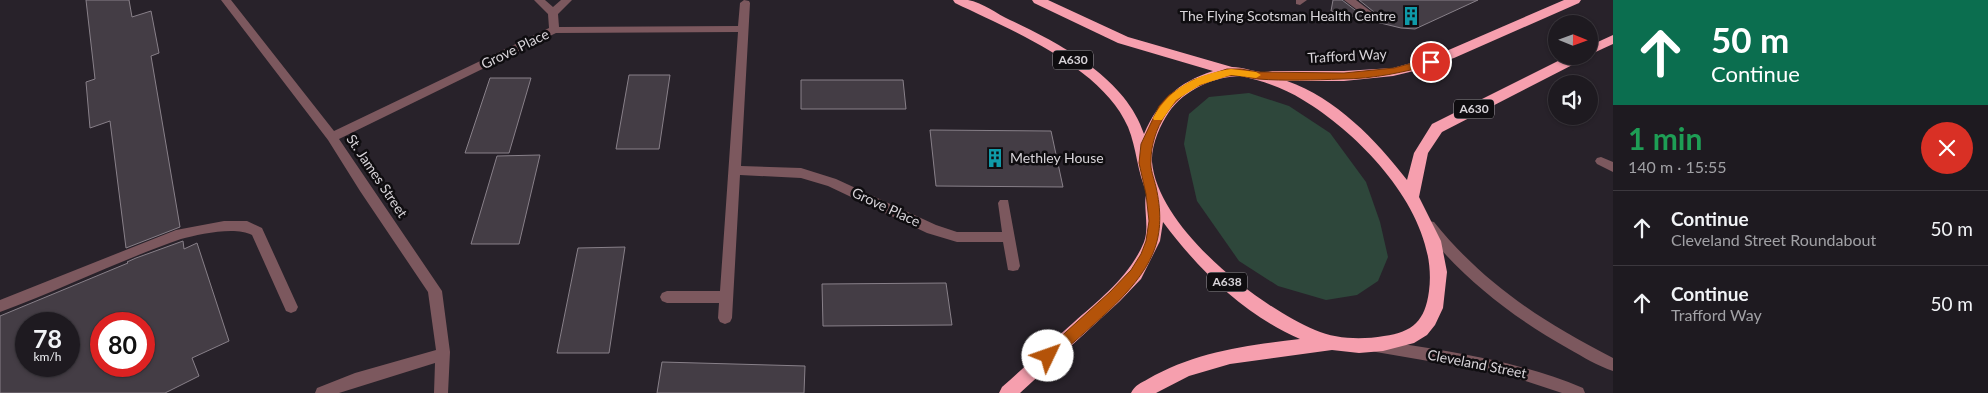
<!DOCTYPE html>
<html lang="en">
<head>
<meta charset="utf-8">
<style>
	:root { --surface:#1e1a20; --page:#262329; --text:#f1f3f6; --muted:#a1a1a5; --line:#3c383e }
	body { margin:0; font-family:Lato,sans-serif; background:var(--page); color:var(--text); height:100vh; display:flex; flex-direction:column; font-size:19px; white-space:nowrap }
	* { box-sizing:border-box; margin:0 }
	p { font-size:16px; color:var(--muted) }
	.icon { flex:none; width:28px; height:28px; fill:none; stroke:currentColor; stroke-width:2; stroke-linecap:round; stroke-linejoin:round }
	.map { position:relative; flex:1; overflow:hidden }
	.side { display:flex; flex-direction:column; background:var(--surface); width:375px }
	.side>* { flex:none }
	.top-card { background:#0b6e4f; color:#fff; overflow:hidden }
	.needle { width:32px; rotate:91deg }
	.controls { position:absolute; left:1548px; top:15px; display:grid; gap:10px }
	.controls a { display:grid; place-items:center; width:50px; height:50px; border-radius:50%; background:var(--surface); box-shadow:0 1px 4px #0004,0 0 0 1px var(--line); font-size:25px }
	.speed { position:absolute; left:15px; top:312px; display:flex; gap:10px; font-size:25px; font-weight:700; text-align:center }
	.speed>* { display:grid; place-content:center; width:65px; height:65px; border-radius:50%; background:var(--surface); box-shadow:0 1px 4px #0004,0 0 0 1px var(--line); line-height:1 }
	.speed small { font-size:12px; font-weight:400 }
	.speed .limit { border:8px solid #d22; background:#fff; color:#111 }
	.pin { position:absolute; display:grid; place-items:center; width:42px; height:42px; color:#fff; margin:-21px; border:2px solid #fff; border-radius:50%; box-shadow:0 1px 5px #0007 }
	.me { position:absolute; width:55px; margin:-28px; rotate:48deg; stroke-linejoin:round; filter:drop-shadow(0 0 4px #0008) }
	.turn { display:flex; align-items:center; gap:18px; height:105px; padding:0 15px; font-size:22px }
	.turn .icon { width:65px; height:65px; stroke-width:2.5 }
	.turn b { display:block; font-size:35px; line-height:42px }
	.round { display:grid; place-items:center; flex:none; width:52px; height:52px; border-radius:26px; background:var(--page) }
	.head { display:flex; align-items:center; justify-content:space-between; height:85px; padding:0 15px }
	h1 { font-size:30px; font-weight:700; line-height:38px; color:#1e9e55 }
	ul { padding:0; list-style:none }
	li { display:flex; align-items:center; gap:15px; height:75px; padding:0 15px; border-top:1px solid var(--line) }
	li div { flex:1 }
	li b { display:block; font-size:19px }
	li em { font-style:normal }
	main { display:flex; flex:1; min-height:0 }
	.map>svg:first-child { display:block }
</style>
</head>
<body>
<main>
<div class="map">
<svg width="1613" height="393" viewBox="0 0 1613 393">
	<rect width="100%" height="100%" fill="#28222a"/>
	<!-- green -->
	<polygon fill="#2e473b" points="1249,93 1289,106 1330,133 1366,182 1380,222 1388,257 1378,281 1357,295 1326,300 1278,286 1239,261 1197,201 1184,144 1189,114 1209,97"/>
	<!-- building -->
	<g fill="#443d45" stroke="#888089" fill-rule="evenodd">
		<polygon points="86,0 129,0 132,17 151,11 159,53 151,56 180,227 126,248 110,121 90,128 86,82 95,79"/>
		<polygon points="1333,0 1342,0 1363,16 1368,18 1374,15 1374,12 1359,0 1478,0 1415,29 1401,28 1331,11"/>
		<polygon points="629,75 670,75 659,149 616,149"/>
		<polygon points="490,78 531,78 509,153 465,153"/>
		<polygon points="801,80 903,80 906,109 801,109"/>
		<polygon points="930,130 1051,131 1063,187 936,186"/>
		<polygon points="540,155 519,244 471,244 497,156"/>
		<path d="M183 241 184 249 197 243 229 341 192 358 199 376 165 393H0V316L128 263 127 262 136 258ZM26 324H69V366H26ZM101 324H144V366H101Z"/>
		<polygon points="625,247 609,353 557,353 578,248"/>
		<polygon points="946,283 952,325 823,326 822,284"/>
		<polygon points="662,362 805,366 804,393 657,393"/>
	</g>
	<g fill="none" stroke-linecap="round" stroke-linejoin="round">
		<!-- minor -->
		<g fill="#7c585e" fill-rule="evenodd">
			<polygon points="221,0 231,0 334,131 549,28 548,14 534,0 545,0 553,7 561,0 572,0 558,14 559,27 738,26 740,3 744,0 749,1 750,3 741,166 801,168 836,179 936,225 957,232 1002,232 998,203 1000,200 1008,200 1020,266 1018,270 1013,271 1008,270 1003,242 957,242 927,233 828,186 801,178 740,175 732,318 730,322 725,324 720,322 718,318 719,303 667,303 662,301 660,297 662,293 667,291 720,291 738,32 556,33 339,139 442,291 450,352 448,393 434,393 435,363 339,393 315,393 317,388 355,373 436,350 428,292 360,191 328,140"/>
			<polygon points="1296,0 1307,0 1300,5 1296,4"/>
			<polygon points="1344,0 1356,0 1373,13 1368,16 1364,15"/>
			<polygon points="1601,157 1613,162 1613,172 1597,164 1595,161 1597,158"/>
			<path d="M224 221H247L262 228 298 307 296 311 291 313 286 311 252 235C236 226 199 234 181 239 120 260 61 290 0 312V300L176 230Z"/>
			<path d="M1429 221 1434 222C1484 284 1543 322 1613 358V371C1598 366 1583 357 1569 349 1512 317 1465 280 1424 230L1423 226 1424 222Z"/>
			<path d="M1376 340C1447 351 1516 360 1583 388L1585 393H1562L1504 374 1376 352 1371 350 1369 346 1371 342Z"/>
		</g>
		<!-- highway -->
		<g fill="#f69fae" fill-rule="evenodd">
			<path d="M953 0C958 0 964 0 968 0 982 2 997 14 1010 20 1059 43 1126 78 1144 134 1159 100 1177 83 1213 71L1118 43 1034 3 1032 0H1048L1128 37 1232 67C1245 67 1260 75 1272 71H1344L1393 68 1411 63 1444 52 1564 0H1581L1579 3 1454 58 1414 71 1393 76 1344 81H1287C1336 98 1376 140 1407 180L1414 153 1432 124 1568 56H1585L1584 59 1442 132 1428 153 1419 197 1441 241 1447 272 1443 308 1435 325 1427 335 1414 343 1383 351 1359 353 1332 350 1230 364 1189 376 1156 393H1131C1135 385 1141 383 1148 379 1194 352 1248 345 1300 339 1244 315 1199 270 1163 222L1160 241 1141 279 1120 301 1020 393H999L1002 387C1026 366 1049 344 1073 323 1100 299 1130 276 1144 242 1150 227 1142 202 1147 193 1137 172 1137 149 1128 127 1102 67 1011 30 955 3ZM1241 76C1263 81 1284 88 1303 100 1363 136 1439 216 1429 291 1425 321 1413 332 1384 336 1361 340 1336 339 1315 330 1258 306 1158 228 1152 162 1151 146 1160 125 1169 112 1184 90 1215 76 1241 76Z"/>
			<polygon points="1613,35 1613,44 1589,55 1589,46"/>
		</g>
	</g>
	<!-- route -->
	<path fill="#b45309" stroke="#753606" d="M1431 58 1436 62 1435 64C1404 72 1374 79 1342 79 1314 80 1285 81 1258 79 1248 78 1239 74 1228 76 1220 77 1211 81 1203 84 1172 95 1151 129 1151 161 1150 169 1154 178 1156 187 1161 209 1162 232 1153 253 1137 293 1084 331 1053 361L1048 362 1044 361 1042 356 1044 352 1110 292 1131 270 1141 254 1146 241 1149 221 1146 194 1139 163 1141 144 1159 106 1169 95 1193 80 1227 69H1241L1258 72 1344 73 1394 68Z"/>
	<!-- slow -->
	<path fill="#f59e0b" d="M1231 69 1256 72 1261 75 1256 78 1231 75 1200 85 1176 100 1162 120H1154L1153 118C1170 87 1198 74 1231 69Z"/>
	<!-- icons -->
	<defs>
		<g id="building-bare" transform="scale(1.5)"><path d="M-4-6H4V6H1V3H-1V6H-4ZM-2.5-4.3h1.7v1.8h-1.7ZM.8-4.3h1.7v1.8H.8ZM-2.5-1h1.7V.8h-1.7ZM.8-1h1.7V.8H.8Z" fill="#0f9aa8" stroke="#0f0d10" stroke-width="2.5" paint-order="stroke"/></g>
	</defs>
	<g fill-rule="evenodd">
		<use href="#building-bare" x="1411" y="16"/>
		<use href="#building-bare" x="995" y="158"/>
	</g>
	<g text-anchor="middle" stroke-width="5" stroke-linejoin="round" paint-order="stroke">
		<!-- shield labels -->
		<g fill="#0f0d10" stroke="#9c989d" stroke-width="1">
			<rect x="1053" y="50.5" width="40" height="19" rx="4"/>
			<rect x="1454" y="99.5" width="40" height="19" rx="4"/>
			<rect x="1207" y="272.5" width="40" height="19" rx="4"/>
		</g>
		<g font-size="12" font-weight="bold" fill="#d8d4d9">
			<text x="1073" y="64">A630</text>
			<text x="1474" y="113">A630</text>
			<text x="1227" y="286">A638</text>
		</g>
		<!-- poi labels -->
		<g font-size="14" fill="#d8d4d9" stroke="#0f0d10" text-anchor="end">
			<text x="1396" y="21">The Flying Scotsman Health Centre</text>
			<text x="1010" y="163" text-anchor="start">Methley House</text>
		</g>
		<!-- street labels -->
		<g font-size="14" fill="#d8d4d9" stroke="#0f0d10">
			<text transform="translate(515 49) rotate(-26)" y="5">Grove Place</text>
			<text transform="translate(1347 56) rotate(-3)" y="5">Trafford Way</text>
			<text transform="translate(377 176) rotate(56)" y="5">St. James Street</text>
			<text transform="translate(886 207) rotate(25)" y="5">Grove Place</text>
			<text transform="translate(1477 364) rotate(11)" y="5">Cleveland Street</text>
		</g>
	</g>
</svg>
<div class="controls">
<a><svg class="needle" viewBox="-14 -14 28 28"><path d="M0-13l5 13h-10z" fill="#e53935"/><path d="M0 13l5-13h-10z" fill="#a1a1a5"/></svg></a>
<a><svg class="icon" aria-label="sound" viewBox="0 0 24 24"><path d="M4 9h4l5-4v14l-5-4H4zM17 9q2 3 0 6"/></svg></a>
</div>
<div class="speed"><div>78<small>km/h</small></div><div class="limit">80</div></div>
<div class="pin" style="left:1431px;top:62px;background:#d93025"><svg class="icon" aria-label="arrive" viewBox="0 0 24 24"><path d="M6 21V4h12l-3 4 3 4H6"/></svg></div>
<svg class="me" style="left:1048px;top:356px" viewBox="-20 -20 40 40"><circle r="19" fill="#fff"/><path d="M0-13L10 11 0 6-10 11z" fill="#b45309"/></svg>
</div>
<section class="side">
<div class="top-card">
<div class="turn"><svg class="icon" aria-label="ahead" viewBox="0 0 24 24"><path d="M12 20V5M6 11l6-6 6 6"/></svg><div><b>50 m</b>Continue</div></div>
</div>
<div class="head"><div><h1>1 min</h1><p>140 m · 15:55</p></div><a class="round" style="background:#d93025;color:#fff"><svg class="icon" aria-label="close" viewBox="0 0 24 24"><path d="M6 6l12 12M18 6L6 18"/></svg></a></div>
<ul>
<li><svg class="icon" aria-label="ahead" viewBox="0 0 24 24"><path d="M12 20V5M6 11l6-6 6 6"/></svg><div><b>Continue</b><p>Cleveland Street Roundabout</p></div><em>50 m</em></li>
<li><svg class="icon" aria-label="ahead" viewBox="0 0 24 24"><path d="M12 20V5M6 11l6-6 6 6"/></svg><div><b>Continue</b><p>Trafford Way</p></div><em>50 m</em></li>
</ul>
</section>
</main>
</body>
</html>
